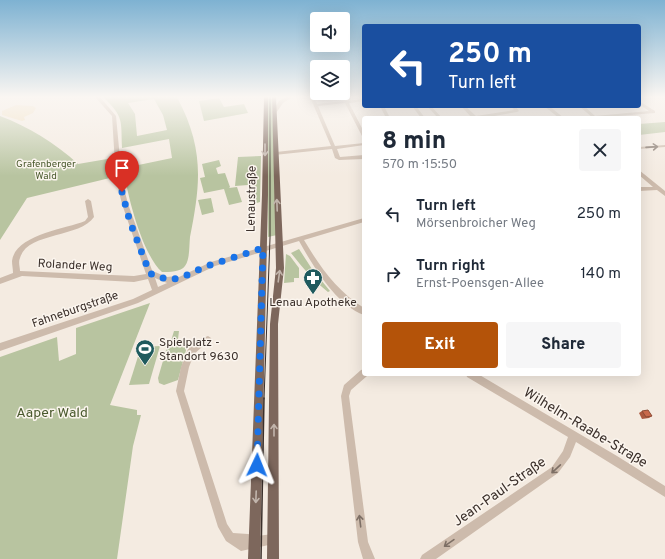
<!DOCTYPE html>
<html lang="en">
<head>
<meta charset="utf-8">
<style>
	:root { --surface:#fff; --page:#f6f6f7; --text:#1f2937; --muted:#747a83; --accent:#b45309 }
	body { margin:0; font-family:Overpass,sans-serif; background:var(--page); color:var(--text); height:100vh; display:flex; flex-direction:column; font-size:15px; white-space:nowrap }
	* { box-sizing:border-box; margin:0 }
	p { font-size:13px; color:var(--muted) }
	.icon { flex:none; width:22px; height:22px; fill:none; stroke:currentColor; stroke-width:2; stroke-linecap:round; stroke-linejoin:round }
	.map { position:relative; flex:1; overflow:hidden }
	.sheet { position:absolute; left:362px; top:116px; width:279px; height:260px; display:flex; flex-direction:column; background:var(--surface); border-radius:4px; box-shadow:0 4px 16px #0002 }
	.sheet>* { flex:none }
	.banner { position:absolute; left:362px; top:24px; width:279px; height:84px; border-radius:4px; box-shadow:0 4px 16px #0002; background:#1a4fa0; color:#fff; overflow:hidden }
	.fabs { position:absolute; left:310px; top:12px; display:grid; gap:8px }
	.fabs a { display:grid; place-items:center; width:40px; height:40px; border-radius:4px; background:var(--surface); box-shadow:0 4px 16px #0002; font-size:20px }
	.pin { position:absolute; display:grid; place-items:center; width:34px; height:34px; color:#fff; margin:-41px -17px; border-radius:50% 50% 50% 0; rotate:-45deg; box-shadow:0 0 4px #0007 }
	.pin .icon { rotate:45deg }
	.me { position:absolute; width:44px; margin:-22px; rotate:2deg; stroke-linejoin:round; filter:drop-shadow(0 0 3px #0008) }
	.turn { display:flex; align-items:center; gap:14px; height:84px; padding:0 20px; font-size:18px }
	.turn .icon { width:52px; height:52px; stroke-width:2.5 }
	.turn b { display:block; font-size:28px; line-height:34px }
	.round { display:grid; place-items:center; flex:none; width:42px; height:42px; border-radius:4px; background:var(--page) }
	.head { display:flex; align-items:center; justify-content:space-between; height:68px; padding:0 20px }
	h1 { font-size:24px; font-weight:800; line-height:30px }
	.primary-button { display:flex; gap:8px; margin-top:auto; padding:8px 20px }
	.primary-button a { flex:1; height:46px; border-radius:4px; background:var(--accent); color:#fff; font-size:16px; font-weight:800; line-height:46px; text-align:center }
	.primary-button a+a { background:var(--page); color:var(--text) }
	ul { padding:0; list-style:none }
	li { display:flex; align-items:center; gap:12px; height:60px; padding:0 20px }
	li div { flex:1 }
	li b { display:block; font-size:15px }
	li em { font-style:normal }
	.map>svg:first-child { display:block }
</style>
</head>
<body>
<div class="map">
<svg width="665" height="559" viewBox="0 0 665 559">
	<rect width="100%" height="100%" fill="#f4ebe1"/>
	<!-- green -->
	<g fill="#b8c4a0" fill-rule="evenodd">
		<path d="M103 97H177C204 148 201 182 190 237 189 247 190 259 185 266 181 272 169 272 162 272 143 256 126 193 124 168L172 158 169 139 122 148C121 120 124 117 103 97ZM154 99 163 115 167 130 137 136 135 114 128 103Z"/>
		<polygon points="219,98 224,107 244,104 248,113 204,121 199,101"/>
		<polygon points="268,99 272,99 277,235 268,237"/>
		<path d="M0 116C29 127 55 143 78 164L113 158 114 177 27 198 0 240Z"/>
		<polygon points="665,122 665,132 639,135 639,124"/>
		<polygon points="261,156 260,202 249,205 248,185 235,186 238,157"/>
		<polygon points="219,160 221,166 216,168 218,174 225,173 230,187 229,188 237,187 242,202 229,205 224,189 204,193 200,178 205,177 202,164"/>
		<polygon points="211,198 214,212 202,215 198,200"/>
		<path d="M299 249 312 269 330 291 328 292C314 281 302 267 291 253Z"/>
		<polygon points="286,254 290,256 299,268 299,278 294,278 294,282 284,283"/>
		<polygon points="150,303 110,405 137,410 137,415 141,415 133,446 117,559 0,559 0,357 57,337 59,361 76,354 76,328"/>
		<polygon points="174,331 179,331 178,339 189,339 178,380 164,385 159,383 158,378 167,347 163,346 163,344 170,344"/>
		<polygon points="160,346 149,384 129,385 141,347"/>
	</g>
	<!-- sand -->
	<polygon fill="#efdcb8" points="16,105 33,106 36,108 33,113 24,117 25,120 22,121 2,115 2,111"/>
	<g fill="none" stroke-linecap="round" stroke-linejoin="round">
		<!-- minor -->
		<g fill="#cdbbac" fill-rule="evenodd">
			<path d="M95 97H100L116 116 122 180 128 204 153 273 155 272 167 277 176 276 179 277 211 262 364 218V222L304 240C320 267 337 291 364 308V315C336 305 313 266 299 241L215 266 138 303 0 351V343L133 299 152 290 148 279 134 282 22 276 0 284V278L13 273C13 269 12 265 12 261 15 235 65 229 85 221L88 217 85 201 88 199 91 201 94 217C80 238 27 232 20 258 18 262 20 267 20 271L134 276 146 274 122 204 116 180 112 116ZM155 278 167 283 158 287Z"/>
			<polygon points="286,97 292,97 283,103 276,113 272,113 272,112 279,101"/>
			<polygon points="310,97 314,97 317,104 364,99 364,101 349,103 364,132 364,137 362,136 345,103 318,106 335,146 364,143 364,145 337,149 340,157 364,155 364,159 339,160 335,158 332,149 274,155 273,154 276,152 331,146"/>
			<polygon points="639,101 655,111 655,113 593,118 579,106 584,106 595,116 649,111 639,104"/>
			<polygon points="380,106 384,106 390,118 386,118"/>
			<polygon points="412,106 416,106 425,118 421,118"/>
			<polygon points="427,106 431,106 442,118 438,118"/>
			<polygon points="461,106 465,106 476,116 514,110 511,106 515,106 519,111 517,112 483,118 472,118"/>
			<polygon points="544,106 549,106 564,118 559,118"/>
			<polygon points="665,145 665,147 639,149 639,147"/>
			<polygon points="639,170 665,191 665,196 657,190 639,191 639,187 653,187 639,175"/>
			<polygon points="208,336 211,338 212,340 211,342 202,347 194,354 189,367 184,391 227,524 233,533 248,534 257,536 273,534 277,535 278,539 277,543 273,544 241,551 226,541 218,527 176,391 181,367 188,349 196,341"/>
			<polygon points="364,369 364,374 368,374 367,376 351,390 349,396 368,542 375,559 363,559 358,542 341,396 344,385 361,370"/>
			<polygon points="466,374 478,374 617,456 665,486 665,497 576,442 570,457 558,473 436,559 420,559 422,555 552,467 563,451 568,437 467,377"/>
		</g>
		<!-- major -->
		<g fill="#7d675c" fill-rule="evenodd">
			<polygon points="264,97 268,97 268,195 260,559 248,559 262,195"/>
			<polygon points="272,97 276,97 284,268 278,324 279,559 267,559 270,324 276,268"/>
		</g>
		<!-- tram-far1 -->
		<polyline stroke="#3b302b" stroke-width="1" points="264,399 270,238 270,97"/>
		<!-- tram -->
		<polyline stroke="#3b302b" stroke-width="1.5" points="261,559 264,398"/>
	</g>
	<!-- wall -->
	<polygon fill="#ac5a40" points="642,411 652,416 649,418 642,419 639,413"/>
	<!-- building -->
	<polygon fill="#c8694b" stroke="#8c4a34" points="648,410 652,416 646,417 642,411"/>
	<!-- one-way arrows -->
	<defs><path id="oneway-shaft" d="M-6 0H5M1.5-3L5.5 0L1.5 3" fill="none" stroke-width="1.6" stroke-linecap="round" stroke-linejoin="round"/></defs>
	<g stroke="#7d6f65">
		<use href="#oneway-shaft" transform="translate(652 147) rotate(-4)"/>
		<use href="#oneway-shaft" transform="translate(556 469) rotate(137)"/>
		<use href="#oneway-shaft" transform="translate(360 521) rotate(-97)"/>
		<use href="#oneway-shaft" transform="translate(449 543) rotate(145)"/>
	</g>
	<g stroke="#c2b5ac">
		<use href="#oneway-shaft" transform="translate(265 150) rotate(90)"/>
		<use href="#oneway-shaft" transform="translate(277 205) rotate(-92)"/>
		<use href="#oneway-shaft" transform="translate(279 276) rotate(-82)"/>
		<use href="#oneway-shaft" transform="translate(274 430) rotate(-90)"/>
		<use href="#oneway-shaft" transform="translate(256 497) rotate(92)"/>
	</g>
	<!-- sky -->
	<linearGradient id="sky" x2="0" y2="1"><stop stop-color="#7eb2d2"/><stop offset="0.55" stop-color="#faf6f2"/><stop offset="1" stop-color="#faf6f2" stop-opacity="0"/></linearGradient>
	<rect width="665" height="176" fill="url(#sky)"/>
	<g fill="none" stroke-linecap="round" stroke-linejoin="round">
		<!-- route -->
		<polyline stroke="#1a73e8" stroke-width="7" stroke-dasharray="0 12.6" points="122,192 130,222 150,274 155,274 167,280 181,278 204,267 263,248 257,465"/>
	</g>
	<!-- icons -->
	<defs>
		<g id="pharmacy-pin" transform="scale(1)"><path d="M0 17L-7.5 6A9.5 9.5 0 1 1 7.5 6Z" fill="#1f5a5e" stroke="#fbf5ee"/><path d="M-2-6h4v4h4v4h-4v4h-4v-4h-4v-4h4Z" fill="#fff"/></g>
		<g id="stadium-pin" transform="scale(1)"><path d="M0 17L-7.5 6A9.5 9.5 0 1 1 7.5 6Z" fill="#1f5a5e" stroke="#fbf5ee"/><path d="M0-5a6.5 5 0 1 0 0 10a6.5 5 0 1 0 0-10ZM-3.5-1.8h7v3.6h-7Z" fill="#fff"/></g>
	</defs>
	<g fill-rule="evenodd">
		<use href="#pharmacy-pin" x="313" y="278"/>
		<use href="#stadium-pin" x="145" y="349"/>
	</g>
	<g text-anchor="middle" stroke-width="3" stroke-linejoin="round" paint-order="stroke">
		<!-- far-park labels -->
		<g font-size="10" fill="#4a5a2e" stroke="#fbf5ee">
			<text x="46" y="167">Grafenberger<tspan x="46" dy="12">Wald</tspan></text>
		</g>
		<!-- street labels -->
		<g font-size="12" fill="#3b302b" stroke="#fbf5ee">
			<text transform="translate(251 199) rotate(-89)" y="4">Lenaustraße</text>
			<text transform="translate(75 265) rotate(3)" y="4">Rolander Weg</text>
			<text transform="translate(75 309) rotate(-19)" y="4">Fahneburgstraße</text>
		</g>
		<!-- poi labels -->
		<g font-size="12" fill="#3b302b" stroke="#fbf5ee">
			<text x="313" y="306">Lenau Apotheke</text>
			<text x="159" y="346" text-anchor="start">Spielplatz -<tspan x="159" dy="14">Standort 9630</tspan></text>
		</g>
		<!-- near-park labels -->
		<g font-size="14" fill="#4a5a2e" stroke="#fbf5ee">
			<text x="52" y="417">Aaper Wald</text>
		</g>
		<!-- near-street labels -->
		<g font-size="14" fill="#3b302b" stroke="#fbf5ee">
			<text transform="translate(586 427) rotate(31)" y="5">Wilhelm-Raabe-Straße</text>
			<text transform="translate(499 491) rotate(-35)" y="5">Jean-Paul-Straße</text>
		</g>
	</g>
</svg>
<div class="fabs">
<a><svg class="icon" aria-label="sound" viewBox="0 0 24 24"><path d="M4 9h4l5-4v14l-5-4H4zM17 9q2 3 0 6"/></svg></a>
<a><svg class="icon" aria-label="layers" viewBox="0 0 24 24"><path d="M12 4l9 5-9 5-9-5zM3 14l9 5 9-5"/></svg></a>
</div>
<div class="pin" style="left:122px;top:192px;background:#d93025"><svg class="icon" aria-label="arrive" viewBox="0 0 24 24"><path d="M6 21V4h12l-3 4 3 4H6"/></svg></div>
<svg class="me" style="left:257px;top:465px" viewBox="-20 -20 40 40"><path d="M0-17L14 15 0 8-14 15z" fill="#1a73e8" stroke="#fff" stroke-width="4"/></svg>
<div class="banner">
<div class="turn"><svg class="icon" aria-label="left" viewBox="0 0 24 24"><path d="M17 20v-9H6M10 6l-5 5 5 5"/></svg><div><b>250 m</b>Turn left</div></div>
</div>
<section class="sheet">
<div class="head"><div><h1>8 min</h1><p>570 m · 15:50</p></div><a class="round"><svg class="icon" aria-label="close" viewBox="0 0 24 24"><path d="M6 6l12 12M18 6L6 18"/></svg></a></div>
<ul>
<li><svg class="icon" aria-label="left" viewBox="0 0 24 24"><path d="M17 20v-9H6M10 6l-5 5 5 5"/></svg><div><b>Turn left</b><p>Mörsenbroicher Weg</p></div><em>250 m</em></li>
<li><svg class="icon" aria-label="right" viewBox="0 0 24 24"><path d="M7 20v-9h11M14 6l5 5-5 5"/></svg><div><b>Turn right</b><p>Ernst-Poensgen-Allee</p></div><em>140 m</em></li>
</ul>
<div class="primary-button"><a>Exit</a><a>Share</a></div>
</section>
</div>
</body>
</html>
